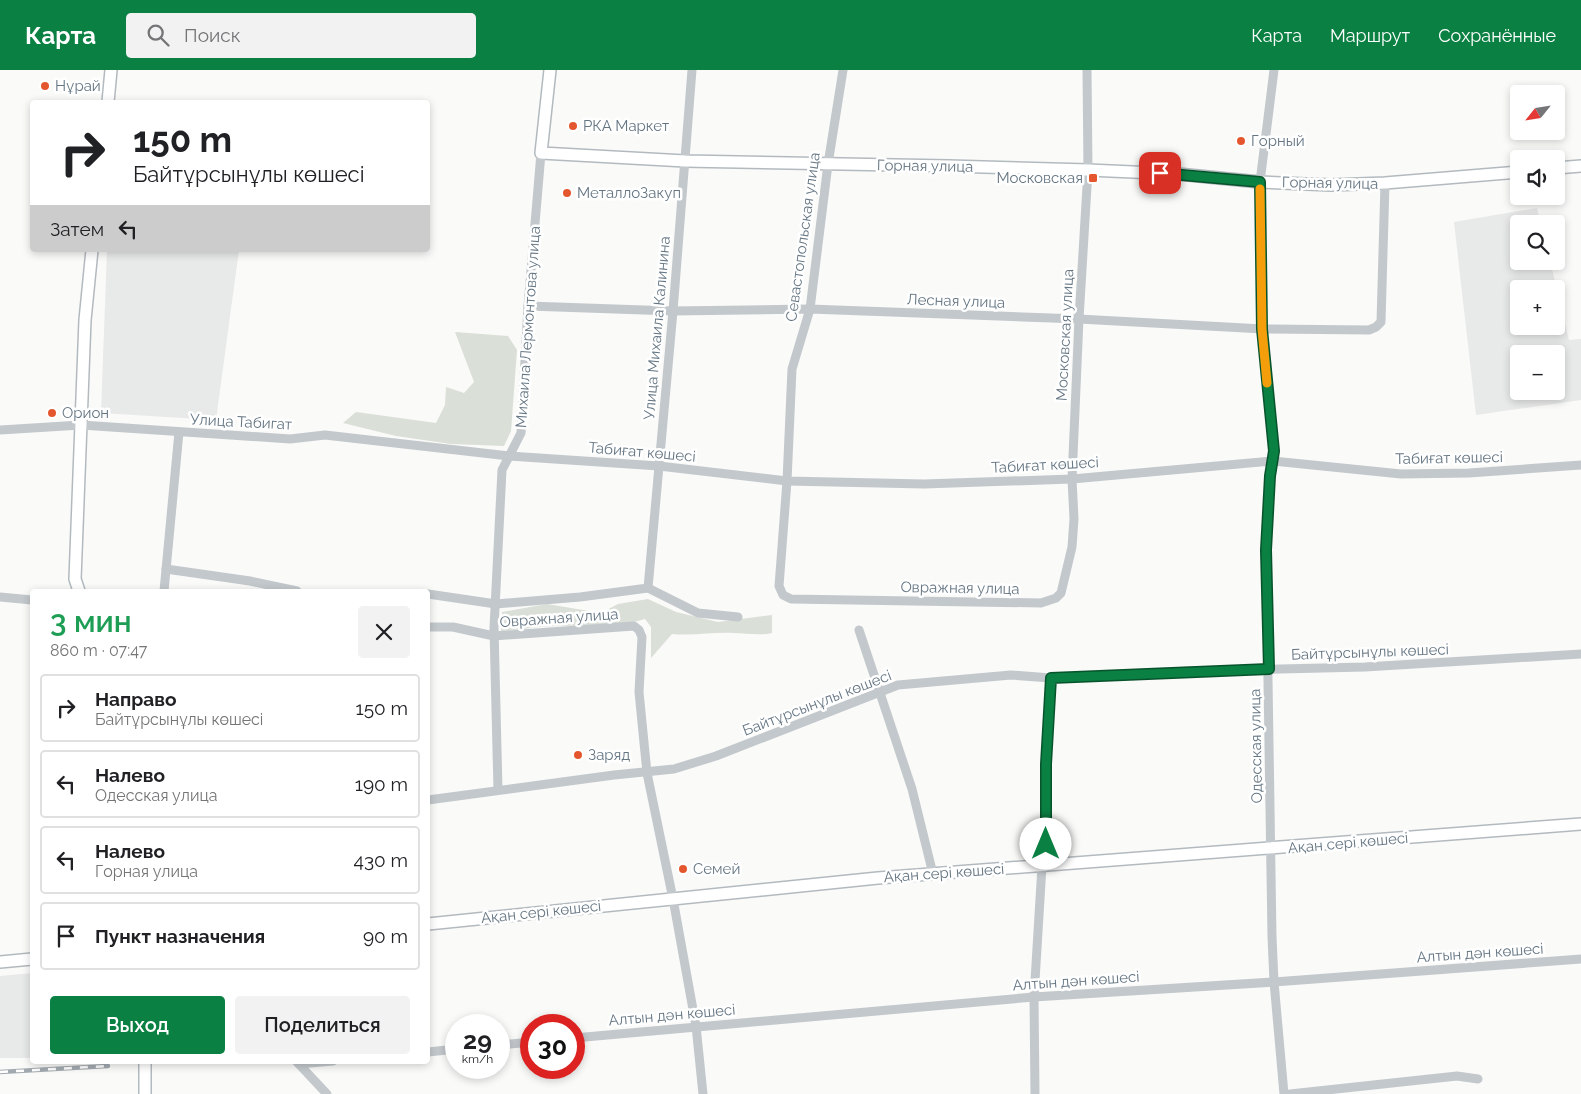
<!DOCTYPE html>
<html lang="ru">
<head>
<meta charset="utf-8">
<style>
	:root { --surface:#fff; --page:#f2f2f2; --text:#202124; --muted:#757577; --line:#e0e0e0; --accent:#0b8043 }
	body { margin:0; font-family:Raleway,sans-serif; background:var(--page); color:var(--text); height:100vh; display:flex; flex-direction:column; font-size:19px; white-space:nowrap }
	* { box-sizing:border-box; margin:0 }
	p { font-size:16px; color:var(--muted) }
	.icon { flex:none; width:28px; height:28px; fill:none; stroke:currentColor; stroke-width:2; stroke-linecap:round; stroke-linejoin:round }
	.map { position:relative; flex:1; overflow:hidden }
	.panel { position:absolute; left:30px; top:519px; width:400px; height:475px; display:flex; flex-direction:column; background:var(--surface); border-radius:5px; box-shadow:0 2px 8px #0003 }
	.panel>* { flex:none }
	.guide { position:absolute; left:30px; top:30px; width:400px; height:152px; border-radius:5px; box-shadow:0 2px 8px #0003; background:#fff; color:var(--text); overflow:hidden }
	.needle { width:32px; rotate:240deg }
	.buttons { position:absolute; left:1510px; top:15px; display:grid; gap:10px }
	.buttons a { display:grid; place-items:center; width:55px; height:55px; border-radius:5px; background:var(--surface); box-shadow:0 2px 8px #0003; font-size:25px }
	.speed { position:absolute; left:445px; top:944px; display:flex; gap:10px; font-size:25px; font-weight:700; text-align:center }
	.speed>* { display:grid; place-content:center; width:65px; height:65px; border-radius:50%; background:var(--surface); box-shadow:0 2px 8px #0003; line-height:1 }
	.speed small { font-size:12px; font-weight:400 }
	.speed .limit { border:8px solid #d22; background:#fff; color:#111 }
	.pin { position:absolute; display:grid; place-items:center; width:42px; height:42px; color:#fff; margin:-21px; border-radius:10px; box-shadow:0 2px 8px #0006 }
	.me { position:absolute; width:55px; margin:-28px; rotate:0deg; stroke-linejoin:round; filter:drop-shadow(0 0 4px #0008) }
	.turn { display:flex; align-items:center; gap:18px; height:105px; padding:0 20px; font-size:22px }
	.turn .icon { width:65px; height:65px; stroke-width:2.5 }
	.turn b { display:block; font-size:35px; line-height:42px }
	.then { display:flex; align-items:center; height:48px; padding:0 20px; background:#0003; gap:10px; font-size:19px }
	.round { display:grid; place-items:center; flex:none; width:52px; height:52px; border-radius:5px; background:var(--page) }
	.summary { display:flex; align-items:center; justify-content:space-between; height:85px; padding:0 20px }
	h1 { font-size:30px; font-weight:600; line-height:38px; color:#1e9e55 }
	.action { display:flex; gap:10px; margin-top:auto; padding:10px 20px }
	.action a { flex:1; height:58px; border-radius:5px; background:var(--accent); color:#fff; font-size:20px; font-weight:600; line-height:58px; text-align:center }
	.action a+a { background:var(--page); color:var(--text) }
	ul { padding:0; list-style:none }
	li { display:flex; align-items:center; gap:15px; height:68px; margin:0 10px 8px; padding:0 10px; border:2px solid var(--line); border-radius:5px }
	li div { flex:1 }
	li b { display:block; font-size:19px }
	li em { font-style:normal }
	header { display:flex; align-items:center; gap:30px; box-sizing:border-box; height:70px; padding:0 25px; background:var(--accent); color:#fff }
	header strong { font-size:24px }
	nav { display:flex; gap:28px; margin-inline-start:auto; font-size:18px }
	.search { width:350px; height:45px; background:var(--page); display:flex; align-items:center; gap:12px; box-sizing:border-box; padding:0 18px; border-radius:5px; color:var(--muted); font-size:19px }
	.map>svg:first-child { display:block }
</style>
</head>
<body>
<header>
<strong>Карта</strong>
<div class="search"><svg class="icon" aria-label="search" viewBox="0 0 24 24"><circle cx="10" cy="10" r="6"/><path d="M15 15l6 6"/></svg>Поиск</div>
<nav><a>Карта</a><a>Маршрут</a><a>Сохранённые</a></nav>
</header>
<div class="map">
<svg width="1581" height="1024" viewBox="0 0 1581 1024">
	<rect width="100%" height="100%" fill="#fafaf8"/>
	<!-- built -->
	<g fill="#e8e9e9" fill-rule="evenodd">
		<path d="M1537 138 1541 154H1519V191H1550L1569 270 1581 269V330L1476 345 1454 152ZM1519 219H1556V256H1519ZM1519 284H1556V321H1519Z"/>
		<polygon points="107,180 239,180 216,350 101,343"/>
		<polygon points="32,903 32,988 0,988 0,906"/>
	</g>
	<!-- green -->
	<g fill="#dadfd7">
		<polygon points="455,262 508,266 517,280 511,361 504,376 451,374 396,366 343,353 356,342 436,353 445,335 446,317 464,323 474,312"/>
		<path d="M648 529 676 542 718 552 772 545V563C759 566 747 563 733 563 713 562 693 566 672 564L651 588V557L645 549C616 558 589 555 559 556 540 556 520 560 501 561L502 542 547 534 601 543 618 534Z"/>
	</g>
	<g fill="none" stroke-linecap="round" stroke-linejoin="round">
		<!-- secondary casing -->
		<g stroke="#b3babf" stroke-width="14">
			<g id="secondary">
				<polyline points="550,0 541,83 685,91 949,96 1088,100 1178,104 1260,112 1331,115 1385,113 1519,102"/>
				<polyline points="108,32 111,0"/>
				<polyline points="1556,98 1581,96"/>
				<polyline points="79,521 75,509 85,250 92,180"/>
				<polyline points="428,854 878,808 1581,754"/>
				<polyline points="0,892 32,889"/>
				<polyline points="145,991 145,1024"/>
			</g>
		</g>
		<!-- street -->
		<g stroke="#c3c8cc" stroke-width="9">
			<polyline points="843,0 828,94 810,239 792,299 787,411 779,516 783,525 791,529 1041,533 1056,528 1061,523 1072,477 1074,449 1072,409 1079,249 1088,100 1087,0"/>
			<polyline points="1274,0 1260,112 1263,259 1273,381 1270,406 1266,480 1272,867 1274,912 1284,1024"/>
			<polyline points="528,236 673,241 810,239 1079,249 1263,259 1369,260 1376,257 1381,252 1385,113"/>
			<polyline points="0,360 81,355 290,369 325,365 509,386 659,396 787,411 924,414 1072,409 1273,391 1401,404 1469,403 1581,395"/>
			<polyline points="166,499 250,511 297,521"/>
			<polyline points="648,518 673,241 692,0"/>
			<polyline points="164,521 179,362"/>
			<polyline points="428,524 496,534 580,527 648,518 698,543 738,547"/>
			<polyline points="0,527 32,530"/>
			<polyline points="428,557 453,557 494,566 634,556 639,560 642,567 639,622 647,703 673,829 696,956 703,1024"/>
			<polyline points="859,560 912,719 933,804"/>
			<polyline points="498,720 494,558 502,400 521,363 528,236 541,83"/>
			<polyline points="428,730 614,705 674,699 716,686 898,615 1011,605 1051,608 1190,601 1365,597 1581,584"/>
			<polyline points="574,968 1034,927 1274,912 1581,889"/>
			<polyline points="499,975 531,972"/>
			<polyline points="428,982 456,979"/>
			<polyline points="296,991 327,1024"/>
			<polyline points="299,994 333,991"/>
			<polyline points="1035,1024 1034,927 1042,796 1046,774 1046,694 1051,608"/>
			<polyline points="1290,1024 1457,1006 1478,1009"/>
		</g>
		<!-- secondary -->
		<use href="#secondary" stroke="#fff" stroke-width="11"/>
		<!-- rail casing -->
		<g stroke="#a2aab0" stroke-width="4.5">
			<polyline id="rail" points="0,1002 108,996"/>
		</g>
		<!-- rail -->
		<use href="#rail" stroke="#fff" stroke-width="2.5" stroke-dasharray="8" stroke-linecap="butt"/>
	</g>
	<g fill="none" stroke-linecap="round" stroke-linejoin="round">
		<!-- route casing -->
		<g stroke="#07532c" stroke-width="12">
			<polyline id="route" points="1046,774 1046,694 1051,608 1269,599 1266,480 1270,406 1274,381 1262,259 1260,112 1160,103"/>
		</g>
		<!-- route -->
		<use href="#route" stroke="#0b8043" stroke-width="9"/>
		<!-- slow -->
		<polyline stroke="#f59e0b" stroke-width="9" points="1260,119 1262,259 1267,313"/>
	</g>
	<!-- markers -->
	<g fill="#e4572e" stroke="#fff" stroke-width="2">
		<circle cx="45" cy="16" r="5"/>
		<circle cx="573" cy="56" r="5"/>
		<circle cx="1241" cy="71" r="5"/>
		<rect x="1088" y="103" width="10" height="10" rx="2.5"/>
		<circle cx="567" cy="123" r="5"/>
		<circle cx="52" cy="343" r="5"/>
		<circle cx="578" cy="685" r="5"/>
		<circle cx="683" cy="799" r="5"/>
	</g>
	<g text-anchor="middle" stroke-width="5" stroke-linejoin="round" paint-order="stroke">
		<!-- poi labels -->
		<g font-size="15" fill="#657683" stroke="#fff" text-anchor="start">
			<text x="55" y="21">Нұрай</text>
			<text x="583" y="61">РКА Маркет</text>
			<text x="1251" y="76">Горный</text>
			<text x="1083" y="113" text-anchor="end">Московская</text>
			<text x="577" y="128">МеталлоЗакуп</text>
			<text x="62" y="348">Орион</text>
			<text x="588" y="690">Заряд</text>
			<text x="693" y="804">Семей</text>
		</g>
		<!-- street labels -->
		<g font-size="15" fill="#657683" stroke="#fff">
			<text transform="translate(925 96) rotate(1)" y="5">Горная улица</text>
			<text transform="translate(1330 113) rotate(1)" y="5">Горная улица</text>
			<text transform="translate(803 167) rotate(-82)" y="5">Севастопольская улица</text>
			<text transform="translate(956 231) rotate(2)" y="5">Лесная улица</text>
			<text transform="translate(528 257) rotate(-86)" y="5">Михаила Лермонтова улица</text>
			<text transform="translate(657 258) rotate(-85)" y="5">Улица Михаила Калинина</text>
			<text transform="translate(1065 265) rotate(-87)" y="5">Московская улица</text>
			<text transform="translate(241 352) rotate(3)" y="5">Улица Табигат</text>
			<text transform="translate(642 382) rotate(5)" y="5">Табиғат көшесі</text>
			<text transform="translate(1449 388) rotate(-1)" y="5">Табиғат көшесі</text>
			<text transform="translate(1045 395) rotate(-3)" y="5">Табиғат көшесі</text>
			<text transform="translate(960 518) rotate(1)" y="5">Овражная улица</text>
			<text transform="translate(559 548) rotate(-4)" y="5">Овражная улица</text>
			<text transform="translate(1370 582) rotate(-2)" y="5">Байтұрсынұлы көшесі</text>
			<text transform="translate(817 633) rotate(-21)" y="5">Байтұрсынұлы көшесі</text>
			<text transform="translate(1256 676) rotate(-91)" y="5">Одесская улица</text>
			<text transform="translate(1348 773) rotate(-5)" y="5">Ақан сері көшесі</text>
			<text transform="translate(944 803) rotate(-4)" y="5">Ақан сері көшесі</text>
			<text transform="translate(541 842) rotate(-6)" y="5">Ақан сері көшесі</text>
			<text transform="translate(1480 883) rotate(-4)" y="5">Алтын дән көшесі</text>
			<text transform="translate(1076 911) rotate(-4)" y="5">Алтын дән көшесі</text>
			<text transform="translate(672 945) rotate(-5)" y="5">Алтын дән көшесі</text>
		</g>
	</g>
</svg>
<div class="buttons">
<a><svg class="needle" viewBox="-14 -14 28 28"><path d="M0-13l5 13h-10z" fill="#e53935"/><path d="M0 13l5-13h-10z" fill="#757577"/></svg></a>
<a><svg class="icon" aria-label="sound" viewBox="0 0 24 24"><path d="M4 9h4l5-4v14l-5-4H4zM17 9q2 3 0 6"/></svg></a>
<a><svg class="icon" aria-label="search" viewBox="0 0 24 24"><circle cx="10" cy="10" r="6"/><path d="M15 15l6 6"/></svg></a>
<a>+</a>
<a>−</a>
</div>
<div class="speed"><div>29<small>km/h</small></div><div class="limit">30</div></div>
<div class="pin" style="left:1160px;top:103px;background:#d93025"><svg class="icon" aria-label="arrive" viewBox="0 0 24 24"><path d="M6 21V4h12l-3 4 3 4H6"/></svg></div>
<svg class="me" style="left:1046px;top:774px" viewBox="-20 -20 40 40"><circle r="19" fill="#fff"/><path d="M0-13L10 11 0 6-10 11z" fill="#0b8043"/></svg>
<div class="guide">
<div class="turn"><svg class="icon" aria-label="right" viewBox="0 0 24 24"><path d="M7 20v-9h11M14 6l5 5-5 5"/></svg><div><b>150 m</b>Байтұрсынұлы көшесі</div></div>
<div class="then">Затем<svg class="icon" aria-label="left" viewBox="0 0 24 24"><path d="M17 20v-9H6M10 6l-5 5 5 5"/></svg></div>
</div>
<section class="panel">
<div class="summary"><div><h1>3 мин</h1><p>860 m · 07:47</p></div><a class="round"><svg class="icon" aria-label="close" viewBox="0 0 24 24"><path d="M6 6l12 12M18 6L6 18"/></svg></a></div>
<ul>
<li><svg class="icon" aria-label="right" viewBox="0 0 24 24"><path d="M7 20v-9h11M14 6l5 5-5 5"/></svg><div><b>Направо</b><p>Байтұрсынұлы көшесі</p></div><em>150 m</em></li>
<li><svg class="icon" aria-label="left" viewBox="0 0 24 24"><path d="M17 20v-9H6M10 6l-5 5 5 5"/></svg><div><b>Налево</b><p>Одесская улица</p></div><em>190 m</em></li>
<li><svg class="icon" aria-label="left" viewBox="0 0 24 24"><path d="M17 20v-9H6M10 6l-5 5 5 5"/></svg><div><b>Налево</b><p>Горная улица</p></div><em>430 m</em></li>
<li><svg class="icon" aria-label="arrive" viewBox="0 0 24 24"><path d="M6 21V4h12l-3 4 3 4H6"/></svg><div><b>Пункт назначения</b></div><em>90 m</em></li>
</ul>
<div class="action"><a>Выход</a><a>Поделиться</a></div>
</section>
</div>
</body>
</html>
